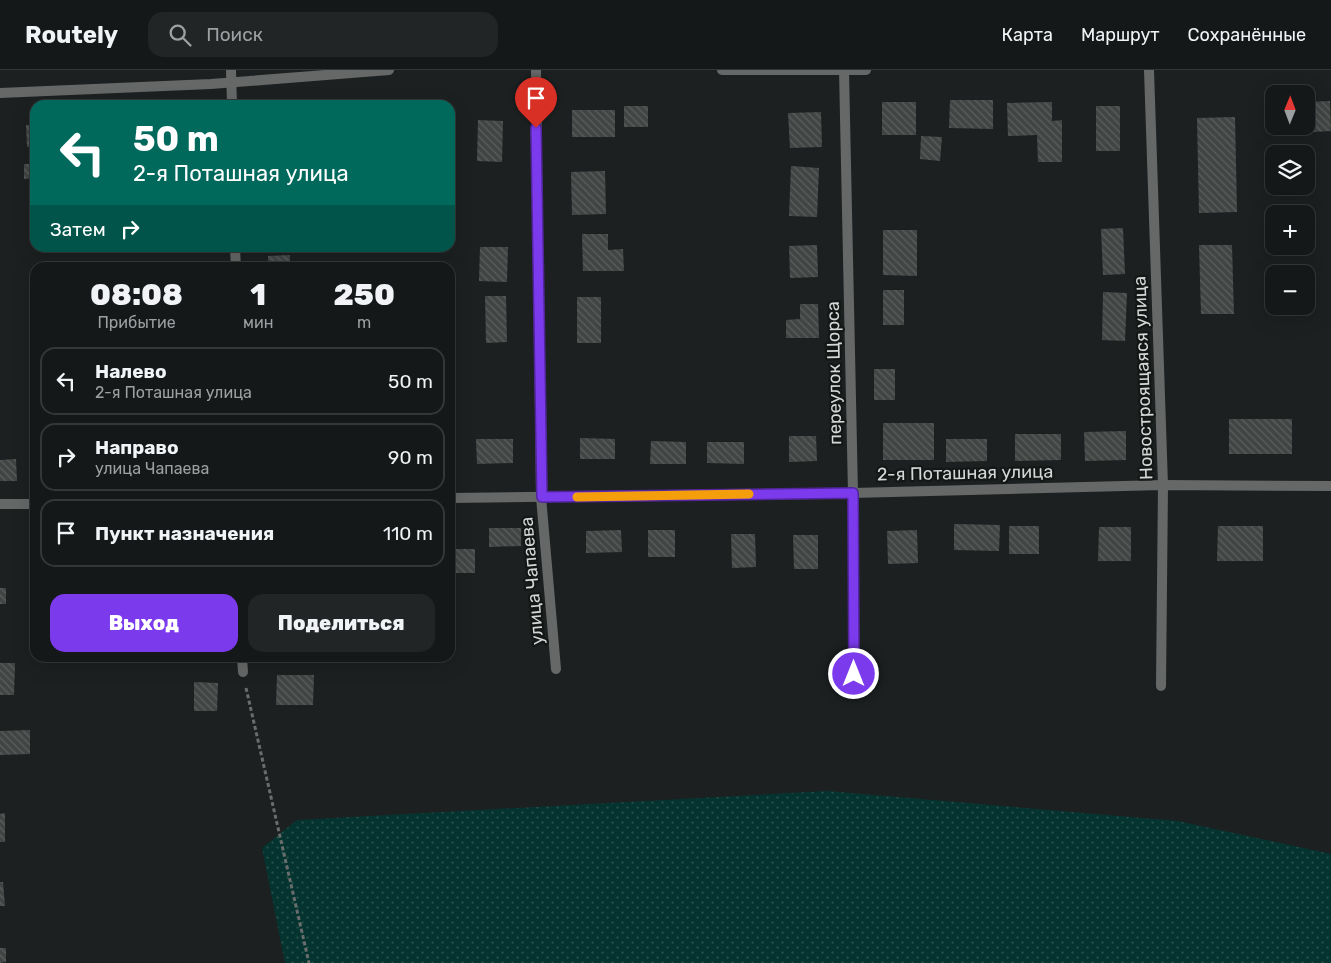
<!DOCTYPE html>
<html lang="ru">
<head>
<meta charset="utf-8">
<style>
	:root { --surface:#151818; --page:#222525; --text:#f1f3f6; --muted:#9da0a2; --line:#343737; --accent:#7c3aed }
	body { margin:0; font-family:Rubik,sans-serif; background:var(--page); color:var(--text); height:100vh; display:flex; flex-direction:column; font-size:19px; white-space:nowrap }
	* { box-sizing:border-box; margin:0 }
	p { font-size:16px; color:var(--muted) }
	.icon { flex:none; width:28px; height:28px; fill:none; stroke:currentColor; stroke-width:2; stroke-linecap:round; stroke-linejoin:round }
	.map { position:relative; flex:1; overflow:hidden }
	.drawer { position:absolute; left:30px; top:192px; width:425px; height:400px; display:flex; flex-direction:column; background:var(--surface); border-radius:15px; box-shadow:0 5px 20px #0002,0 0 0 1px var(--line) }
	.drawer>* { flex:none }
	.guide { position:absolute; left:30px; top:30px; width:425px; height:152px; border-radius:15px; box-shadow:0 5px 20px #0002,0 0 0 1px var(--line); background:#00695c; color:#fff; overflow:hidden }
	.needle { width:32px; rotate:1deg }
	.controls { position:absolute; left:1265px; top:15px; display:grid; gap:10px }
	.controls a { display:grid; place-items:center; width:50px; height:50px; border-radius:10px; background:var(--surface); box-shadow:0 5px 20px #0002,0 0 0 1px var(--line); font-size:25px }
	.pin { position:absolute; display:grid; place-items:center; width:42px; height:42px; color:#fff; margin:-51px -21px; border-radius:50% 50% 50% 0; rotate:-45deg; box-shadow:0 0 5px #0007 }
	.pin .icon { rotate:45deg }
	.me { position:absolute; width:55px; margin:-28px; rotate:0deg; stroke-linejoin:round; filter:drop-shadow(0 0 4px #0008) }
	.turn { display:flex; align-items:center; gap:18px; height:105px; padding:0 20px; font-size:22px }
	.turn .icon { width:65px; height:65px; stroke-width:2.5 }
	.turn b { display:block; font-size:35px; line-height:42px }
	.then { display:flex; align-items:center; height:48px; padding:0 20px; background:#0003; gap:10px; font-size:19px }
	.eta { display:flex; justify-content:space-evenly; align-items:center; height:85px; text-align:center }
	.eta b { font-size:30px; font-weight:800; line-height:35px }
	.action { display:flex; gap:10px; margin-top:auto; padding:10px 20px }
	.action a { flex:1; height:58px; border-radius:15px; background:var(--accent); color:#fff; font-size:20px; font-weight:800; line-height:58px; text-align:center }
	.action a+a { background:var(--page); color:var(--text) }
	ul { padding:0; list-style:none }
	li { display:flex; align-items:center; gap:15px; height:68px; margin:0 10px 8px; padding:0 10px; border:2px solid var(--line); border-radius:15px }
	li div { flex:1 }
	li b { display:block; font-size:19px }
	li em { font-style:normal }
	header { display:flex; align-items:center; gap:30px; box-sizing:border-box; height:70px; padding:0 25px; background:var(--surface); border-bottom:1px solid var(--line) }
	header strong { font-size:24px }
	nav { display:flex; gap:28px; margin-inline-start:auto; font-size:18px }
	.search { width:350px; height:45px; background:var(--page); display:flex; align-items:center; gap:12px; box-sizing:border-box; padding:0 18px; border-radius:15px; color:var(--muted); font-size:19px }
	.map>svg:first-child { display:block }
</style>
</head>
<body>
<header>
<strong>Routely</strong>
<div class="search"><svg class="icon" aria-label="search" viewBox="0 0 24 24"><circle cx="10" cy="10" r="6"/><path d="M15 15l6 6"/></svg>Поиск</div>
<nav><a>Карта</a><a>Маршрут</a><a>Сохранённые</a></nav>
</header>
<div class="map">
<svg width="1331" height="893" viewBox="0 0 1331 893">
	<defs>
		<pattern id="grass-dots" width="8" height="8" patternUnits="userSpaceOnUse" patternTransform="scale(1.25)"><rect width="8" height="8" fill="#053430"/><path d="M2 2h.1M6 6h.1" fill="none" stroke="#29514d" stroke-width="1.8" stroke-linecap="round"/></pattern>
		<pattern id="building-back-hatch" width="6" height="6" patternUnits="userSpaceOnUse" patternTransform="scale(1.25)"><rect width="6" height="6" fill="#414544"/><path d="M-1 5l2 2M0 0l6 6M5-1l2 2" fill="none" stroke="#5c5f5e"/></pattern>
	</defs>
	<rect width="100%" height="100%" fill="#1c2020"/>
	<!-- grass -->
	<polygon fill="url(#grass-dots)" points="827,721 1178,751 1331,784 1331,893 285,893 262,778 297,750"/>
	<!-- building -->
	<g fill="url(#building-back-hatch)">
		<polygon points="950,30 993,30 993,59 949,58"/>
		<polygon points="1330,31 1331,61 1293,63 1293,56 1306,56 1306,32"/>
		<rect x="882" y="32" width="34" height="33"/>
		<polygon points="1052,32 1052,51 1062,50 1062,92 1038,92 1037,65 1008,66 1007,33"/>
		<rect x="624" y="36" width="24" height="21"/>
		<rect x="1096" y="36" width="24" height="45"/>
		<rect x="572" y="40" width="43" height="27"/>
		<polygon points="821,42 822,77 790,78 788,43"/>
		<polygon points="1235,47 1237,142 1199,143 1197,48"/>
		<polygon points="478,50 503,51 502,92 477,91"/>
		<polygon points="26,55 35,55 35,77 27,77"/>
		<polygon points="921,66 942,67 940,91 920,89"/>
		<polygon points="24,94 35,94 35,108 24,109"/>
		<polygon points="791,96 819,98 817,147 789,146"/>
		<polygon points="605,101 606,144 572,145 571,102"/>
		<polygon points="1123,158 1125,204 1103,205 1101,159"/>
		<polygon points="883,160 917,160 917,206 883,205"/>
		<polygon points="582,164 608,164 608,180 623,179 624,201 583,201"/>
		<polygon points="817,175 818,207 790,208 789,176"/>
		<polygon points="1199,175 1232,175 1234,244 1201,244"/>
		<polygon points="480,177 508,177 507,212 479,211"/>
		<polygon points="290,185 290,198 268,198 268,186"/>
		<rect x="883" y="220" width="21" height="35"/>
		<polygon points="1103,222 1127,223 1125,271 1102,270"/>
		<polygon points="485,226 506,226 507,272 486,273"/>
		<rect x="577" y="227" width="24" height="46"/>
		<polygon points="800,234 818,234 819,268 786,268 786,250 800,249"/>
		<rect x="874" y="299" width="21" height="31"/>
		<rect x="1229" y="349" width="63" height="35"/>
		<rect x="883" y="353" width="51" height="37"/>
		<polygon points="1126,361 1126,390 1085,391 1084,362"/>
		<polygon points="1015,364 1061,364 1061,390 1015,391"/>
		<polygon points="789,366 816,366 817,391 789,392"/>
		<polygon points="580,368 615,369 615,389 580,389"/>
		<polygon points="476,369 513,369 513,393 477,394"/>
		<polygon points="946,369 987,369 987,391 946,392"/>
		<polygon points="651,371 686,372 686,394 650,394"/>
		<polygon points="707,372 744,372 744,394 707,393"/>
		<polygon points="16,389 17,411 0,411 0,390"/>
		<polygon points="954,454 1000,455 999,481 954,480"/>
		<rect x="1009" y="456" width="30" height="28"/>
		<polygon points="1218,456 1263,456 1263,491 1217,491"/>
		<polygon points="1099,457 1131,457 1131,491 1098,491"/>
		<polygon points="489,458 521,458 521,476 489,477"/>
		<polygon points="621,460 622,482 586,483 586,461"/>
		<rect x="648" y="460" width="27" height="27"/>
		<polygon points="917,460 918,493 888,494 887,461"/>
		<polygon points="731,464 755,464 756,497 732,498"/>
		<polygon points="793,465 818,465 818,499 794,499"/>
		<rect x="454" y="479" width="21" height="24"/>
		<rect x="0" y="518" width="6" height="16"/>
		<polygon points="0,593 15,593 14,625 0,625"/>
		<polygon points="277,605 314,605 313,635 276,635"/>
		<polygon points="194,612 218,613 217,641 194,641"/>
		<polygon points="30,660 30,684 0,685 0,661"/>
		<polygon points="5,743 5,772 0,772 0,744"/>
		<polygon points="0,812 3,812 5,836 0,836"/>
		<polygon points="0,878 6,878 6,892 0,893"/>
	</g>
	<g fill="none" stroke-linecap="round" stroke-linejoin="round">
		<!-- path -->
		<polyline stroke="#696d6c" stroke-width="3" stroke-dasharray="4 2.5" stroke-linecap="butt" points="246,618 309,893"/>
		<!-- street -->
		<g stroke="#666868" stroke-width="10">
			<polyline points="231,0 232,35"/>
			<polyline points="536,0 541,427 556,599"/>
			<polyline points="722,0 866,0"/>
			<polyline points="844,0 853,423 854,605"/>
			<polyline points="1149,0 1163,415 1161,616"/>
			<polyline points="0,23 211,14 389,0"/>
			<polyline points="235,178 236,198"/>
			<polyline points="450,428 853,423 1163,415 1331,416"/>
			<polyline points="0,434 35,434"/>
			<polyline points="242,588 243,602"/>
		</g>
	</g>
	<g fill="none" stroke-linecap="round" stroke-linejoin="round">
		<!-- route casing -->
		<g stroke="#51269a" stroke-width="12">
			<polyline id="route" points="536,58 542,427 853,423 854,604"/>
		</g>
		<!-- route -->
		<use href="#route" stroke="#7c3aed" stroke-width="9"/>
		<!-- slow -->
		<polyline stroke="#f59e0b" stroke-width="9" points="577,427 749,424"/>
	</g>
	<g text-anchor="middle" stroke-width="4.5" stroke-linejoin="round" paint-order="stroke">
		<!-- street labels -->
		<g font-size="18" fill="#d5d8d7" stroke="#131716">
			<text transform="translate(834 303) rotate(-91)" y="6">переулок Щорса</text>
			<text transform="translate(1143 308) rotate(-92)" y="6">Новостроящаяся улица</text>
			<text transform="translate(965 403) rotate(-1)" y="6">2-я Поташная улица</text>
			<text transform="translate(532 511) rotate(-95)" y="6">улица Чапаева</text>
		</g>
	</g>
</svg>
<div class="controls">
<a><svg class="needle" viewBox="-14 -14 28 28"><path d="M0-13l5 13h-10z" fill="#e53935"/><path d="M0 13l5-13h-10z" fill="#9da0a2"/></svg></a>
<a><svg class="icon" aria-label="layers" viewBox="0 0 24 24"><path d="M12 4l9 5-9 5-9-5zM3 14l9 5 9-5"/></svg></a>
<a>+</a>
<a>−</a>
</div>
<div class="pin" style="left:536px;top:58px;background:#d93025"><svg class="icon" aria-label="arrive" viewBox="0 0 24 24"><path d="M6 21V4h12l-3 4 3 4H6"/></svg></div>
<svg class="me" style="left:854px;top:604px" viewBox="-20 -20 40 40"><circle r="17" fill="#7c3aed" stroke="#fff" stroke-width="3"/><path d="M0-11L8 9 0 5-8 9z" fill="#fff"/></svg>
<div class="guide">
<div class="turn"><svg class="icon" aria-label="left" viewBox="0 0 24 24"><path d="M17 20v-9H6M10 6l-5 5 5 5"/></svg><div><b>50 m</b>2-я Поташная улица</div></div>
<div class="then">Затем<svg class="icon" aria-label="right" viewBox="0 0 24 24"><path d="M7 20v-9h11M14 6l5 5-5 5"/></svg></div>
</div>
<section class="drawer">
<div class="eta">
<div><b>08:08</b><p>Прибытие</p></div>
<div><b>1</b><p>мин</p></div>
<div><b>250</b><p>m</p></div>
</div>
<ul>
<li><svg class="icon" aria-label="left" viewBox="0 0 24 24"><path d="M17 20v-9H6M10 6l-5 5 5 5"/></svg><div><b>Налево</b><p>2-я Поташная улица</p></div><em>50 m</em></li>
<li><svg class="icon" aria-label="right" viewBox="0 0 24 24"><path d="M7 20v-9h11M14 6l5 5-5 5"/></svg><div><b>Направо</b><p>улица Чапаева</p></div><em>90 m</em></li>
<li><svg class="icon" aria-label="arrive" viewBox="0 0 24 24"><path d="M6 21V4h12l-3 4 3 4H6"/></svg><div><b>Пункт назначения</b></div><em>110 m</em></li>
</ul>
<div class="action"><a>Выход</a><a>Поделиться</a></div>
</section>
</div>
</body>
</html>
